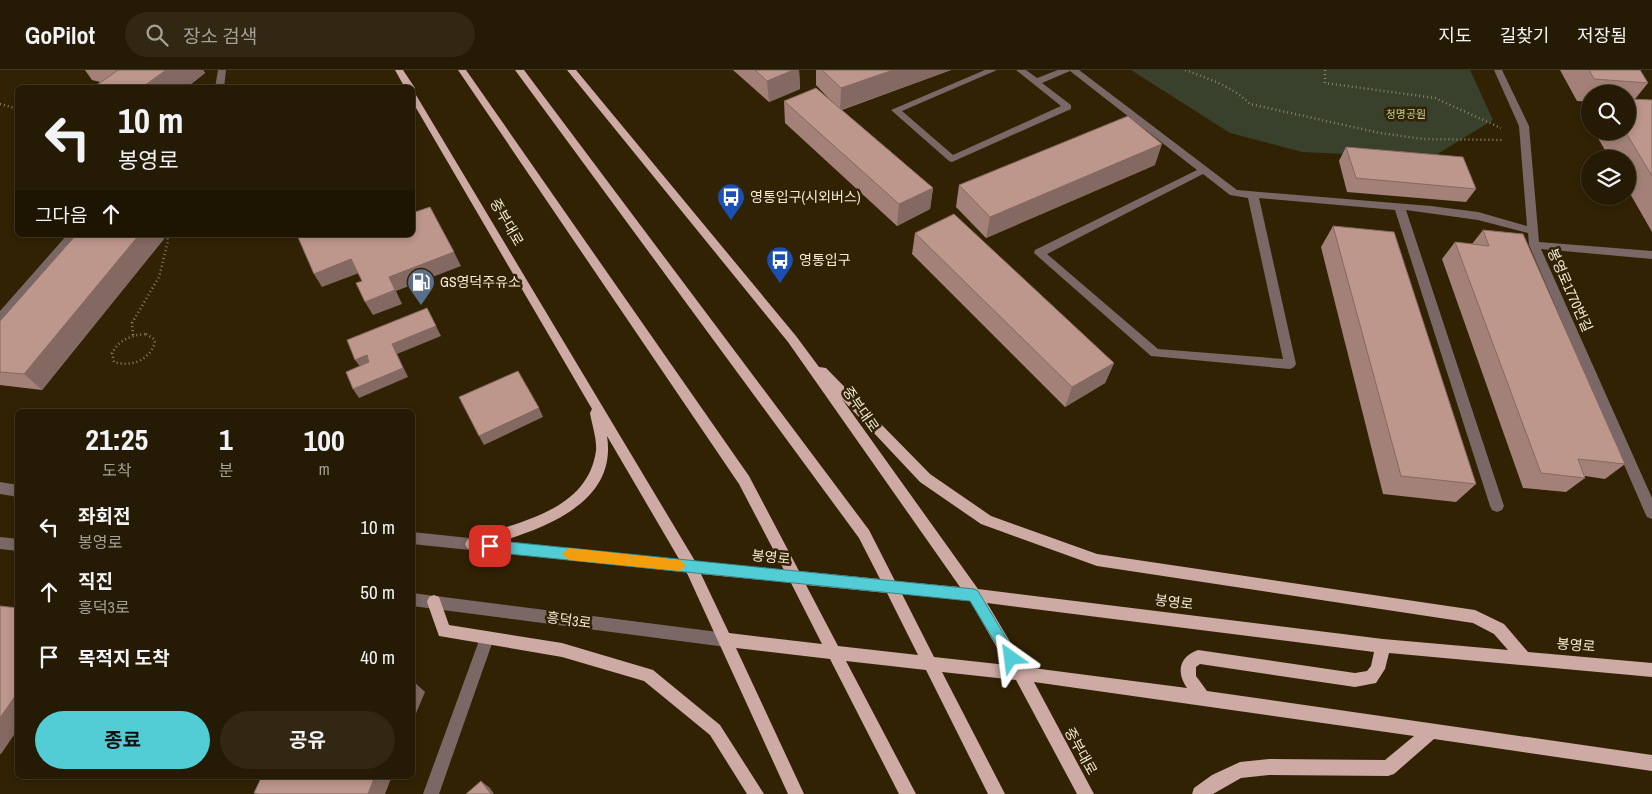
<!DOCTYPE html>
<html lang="ko">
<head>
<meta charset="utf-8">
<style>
	:root { --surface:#251a03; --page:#312712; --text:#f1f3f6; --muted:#a3a19a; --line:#423825; --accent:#52ccd5 }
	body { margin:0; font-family:"Archivo Narrow","Noto Sans KR",sans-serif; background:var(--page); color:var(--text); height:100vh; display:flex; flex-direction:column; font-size:19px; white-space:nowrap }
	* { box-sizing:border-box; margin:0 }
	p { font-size:16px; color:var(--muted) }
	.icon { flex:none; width:28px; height:28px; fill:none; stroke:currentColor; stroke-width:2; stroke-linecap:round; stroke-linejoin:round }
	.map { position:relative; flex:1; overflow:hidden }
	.side { position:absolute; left:15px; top:339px; width:400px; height:370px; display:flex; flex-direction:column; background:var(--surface); border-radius:8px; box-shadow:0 2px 8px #0003,0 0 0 1px var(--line) }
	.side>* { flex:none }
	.hud { position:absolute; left:15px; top:15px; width:400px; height:152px; border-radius:8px; box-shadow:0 2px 8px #0003,0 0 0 1px var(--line); background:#251a03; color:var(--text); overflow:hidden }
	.fabs { position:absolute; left:1581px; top:15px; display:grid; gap:10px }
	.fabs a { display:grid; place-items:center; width:55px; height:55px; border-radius:50%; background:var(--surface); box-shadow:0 2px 8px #0003,0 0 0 1px var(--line); font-size:25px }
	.pin { position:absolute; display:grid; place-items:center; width:42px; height:42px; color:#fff; margin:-21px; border-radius:10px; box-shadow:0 2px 8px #0006 }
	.me { position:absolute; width:55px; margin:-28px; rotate:329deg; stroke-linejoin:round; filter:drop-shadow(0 0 4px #0008) }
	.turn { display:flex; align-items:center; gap:18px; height:105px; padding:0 20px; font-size:22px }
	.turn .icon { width:65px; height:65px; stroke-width:2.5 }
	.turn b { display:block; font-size:35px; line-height:42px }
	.then { display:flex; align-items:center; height:48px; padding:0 20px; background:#0003; gap:10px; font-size:19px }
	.eta { display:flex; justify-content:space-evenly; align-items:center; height:85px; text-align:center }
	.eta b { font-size:30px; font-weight:700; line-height:35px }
	.primary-button { display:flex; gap:10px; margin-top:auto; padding:10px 20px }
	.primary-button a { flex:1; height:58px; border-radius:30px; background:var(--accent); color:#111; font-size:20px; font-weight:700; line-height:58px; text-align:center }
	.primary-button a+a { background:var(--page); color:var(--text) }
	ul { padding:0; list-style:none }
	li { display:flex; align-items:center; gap:15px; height:65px; padding:0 20px }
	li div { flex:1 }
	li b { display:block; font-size:19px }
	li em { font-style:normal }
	header { display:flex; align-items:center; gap:30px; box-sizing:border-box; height:70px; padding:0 25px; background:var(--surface); border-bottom:1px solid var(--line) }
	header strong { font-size:24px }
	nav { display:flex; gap:28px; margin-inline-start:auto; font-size:18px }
	.search { width:350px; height:45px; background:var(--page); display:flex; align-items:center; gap:12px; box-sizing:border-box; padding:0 18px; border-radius:28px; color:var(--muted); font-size:19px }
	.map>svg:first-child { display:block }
</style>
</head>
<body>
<header>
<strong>GoPilot</strong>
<div class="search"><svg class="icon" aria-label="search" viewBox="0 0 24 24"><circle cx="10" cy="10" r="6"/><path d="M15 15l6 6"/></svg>장소 검색</div>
<nav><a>지도</a><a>길찾기</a><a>저장됨</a></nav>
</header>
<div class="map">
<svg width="1652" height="724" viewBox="0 0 1652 724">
	<rect width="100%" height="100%" fill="#312204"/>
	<!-- green -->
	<polygon fill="#39402b" points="1131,0 1470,0 1493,50 1431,88 1302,82 1230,63"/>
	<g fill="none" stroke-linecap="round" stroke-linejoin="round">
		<!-- path -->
		<g stroke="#8c8068" stroke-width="2.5" stroke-dasharray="1 3" stroke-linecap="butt">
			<path d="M1185 0C1209 9 1232 16 1250 34L1380 63 1423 69 1504 70"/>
			<polyline points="1325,0 1325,13 1435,28 1501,58"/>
			<polyline points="0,34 18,39"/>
			<path d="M146 264 154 269 155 273C148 291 132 297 114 292L112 283C119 270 131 265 146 264Z"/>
			<polyline points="133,265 132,253 159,207 168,171 167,165"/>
		</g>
		<!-- minor -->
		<g fill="#796865" fill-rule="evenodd">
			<polygon points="218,0 226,0 224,18 215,18"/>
			<path d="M985 0H997L902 41 953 85 1061 36 1016 0H1026L1037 8 1058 0H1079L1237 120 1431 136 1478 142 1527 156 1519 56 1494 0H1502L1529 56 1539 172 1652 181V189L1541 179 1652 428V449L1647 447 1645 443 1529 175 1528 163 1478 150 1406 140 1504 436 1502 440 1497 442 1492 440 1490 436 1395 140 1259 128 1296 294 1294 297 1290 299 1151 286 1034 183 1035 180 1197 100 1070 1 1042 13 1071 35V39L952 92 949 91 891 40ZM1203 104 1230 125 1248 128 1283 289 1158 279 1047 184Z"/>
			<polygon points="67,165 78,165 4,252 0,253 0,241"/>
			<polygon points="0,412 18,415 18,427 0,424"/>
			<polygon points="412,462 691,491 696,493 698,497 696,501 691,503 412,474"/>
			<polygon points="0,467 18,469 18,481 0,479"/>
			<polygon points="412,523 726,563 731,565 733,570 731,575 726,577 412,536"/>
			<polygon points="487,561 492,563 494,568 439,724 423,724 480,568 482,563"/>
		</g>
		<!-- major -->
		<g fill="#ceaaa5" fill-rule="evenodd">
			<path d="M395 0H403L415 18 413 20 695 491 784 500 739 414 458 0H466L749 406 799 501 880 509 859 468 515 0H524L869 460 895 511 960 517 788 272 567 0H576L796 266 819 297 826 298 930 404 991 446 1097 484 1475 540 1504 554 1528 582 1652 593V607L1389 583 1385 599 1376 613 1355 617 1200 594 1196 597V606L1207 621 1652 685V701L1434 669 1394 704 1388 706 1269 705 1241 708 1213 724H1192L1194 718 1212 705 1240 692 1269 689 1385 690 1414 666 1034 612 1094 724H1077L1016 610 942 602 1005 724H988L926 600 846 591 916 724H899L830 589 736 578 804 724H788L686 501 607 366C619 441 526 464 472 480L467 478 465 474 467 470C515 452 587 443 596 381 597 369 592 355 590 343L592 339 412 31V18H405ZM842 329 920 412 981 454 1097 496 1473 553 1494 564 1508 580 1383 569 978 519ZM701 504 791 513 822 574 729 563ZM806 515 887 523 918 585 838 576ZM902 524 970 531 1007 595 934 587ZM987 533 1374 582 1371 596 1367 601 1355 603 1198 580C1179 587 1176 602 1187 618L1025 597Z"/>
			<polygon points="434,525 439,527 449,555 562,573 653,600 720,655 764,724 747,724 710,665 644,611 562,587 439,566 427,532 429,527"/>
		</g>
	</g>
	<!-- wall -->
	<g fill="#a38178">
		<polygon points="85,0 203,0 205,3 186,18 93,18 100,12 92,10"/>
		<polygon points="733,0 799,0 800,19 769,32"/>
		<polygon points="816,0 951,0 842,40 933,118 930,139 897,156 785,53 784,31 831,31 816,15"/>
		<polygon points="1560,0 1640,0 1648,13 1635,29 1652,30 1652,162 1628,120 1628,89 1610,89 1594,61 1628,61 1628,24 1590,24 1590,32 1577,31"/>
		<polygon points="1590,45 1590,54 1587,49"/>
		<polygon points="1346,77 1476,119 1466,132 1347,122 1339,91"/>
		<polygon points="1155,95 986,168 956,137 959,115"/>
		<polygon points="1333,156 1476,414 1456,432 1383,424 1321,177"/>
		<polygon points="1483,160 1625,394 1605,409 1585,406 1585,408 1566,422 1523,418 1442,189 1455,172 1472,174"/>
		<polygon points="915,163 1114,293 1105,313 1065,337 912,184"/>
		<polygon points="76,165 167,165 42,320 0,315 0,251"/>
	</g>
	<!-- shaded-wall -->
	<g fill="#846962">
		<polygon points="166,0 203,0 205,3 186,18 141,18"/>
		<polygon points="793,0 799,0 800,19 769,32 767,11"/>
		<polygon points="893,0 951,0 840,40 841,18"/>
		<polygon points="1162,74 1155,95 986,168 990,147"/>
		<polygon points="933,118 930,139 897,156 899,134"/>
		<polygon points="139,165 167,165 42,320 24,304"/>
		<polygon points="454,182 461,196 396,221 402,234 373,245 365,232 389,207"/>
		<polygon points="351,189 359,203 322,217 314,204"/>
		<polygon points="427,238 441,266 397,284 408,307 359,328 353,319 392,274"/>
		<polygon points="367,285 373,294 362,299 355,290"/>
		<polygon points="1114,293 1105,313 1065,337 1072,317"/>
		<polygon points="539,338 543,347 484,375 479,366"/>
		<polygon points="413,611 425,622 412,653 412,612"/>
		<polygon points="18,622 18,659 1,684 0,684 0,648"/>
		<polygon points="375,706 392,706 385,724 368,724"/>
		<polygon points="481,711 490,718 494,724 491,724"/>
	</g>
	<!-- building -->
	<g fill="#bd968c" stroke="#846962">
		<polygon points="116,0 166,0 141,18 93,18 118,0"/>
		<polygon points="755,0 793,0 767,11"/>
		<polygon points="822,0 893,0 841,18"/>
		<polygon points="1589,0 1640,0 1648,13 1594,9"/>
		<polygon points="816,18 933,118 899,134 784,31"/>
		<polygon points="1628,29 1652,30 1652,106 1625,61 1628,61"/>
		<polygon points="1128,46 1162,74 990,147 959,115"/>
		<polygon points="1346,77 1463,87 1476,119 1356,108"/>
		<polygon points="430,137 454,182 389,207 395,220 365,232 356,213 362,211 351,189 314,204 297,165 412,165 412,143"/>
		<polygon points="954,144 1114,293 1072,317 915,163"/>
		<polygon points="1333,156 1394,162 1476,414 1401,406"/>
		<polygon points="1483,160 1523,164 1625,394 1578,389 1585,408 1541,403 1455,172 1489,176"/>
		<polygon points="76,165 139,165 24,304 0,302 0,251"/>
		<polygon points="427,238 436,256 392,274 403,298 353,319 346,302 369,292 367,285 355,290 347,270"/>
		<polygon points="518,301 539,338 479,366 459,327"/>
		<polygon points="0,536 18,538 18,622 0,648"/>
		<polygon points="262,706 375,706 368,724 259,724 254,723"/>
		<polygon points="481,711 491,724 466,724"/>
	</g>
	<!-- route -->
	<polygon fill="#52ccd5" stroke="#35858a" points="490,470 974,519 978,521 1018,588 1016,592 1011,594 1007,592 970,531 490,482 484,476"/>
	<!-- slow -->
	<polygon fill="#f59e0b" points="569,478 680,490 686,495 680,501 569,490 562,484"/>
	<!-- icons -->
	<defs>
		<g id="bus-pin" transform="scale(1.4375)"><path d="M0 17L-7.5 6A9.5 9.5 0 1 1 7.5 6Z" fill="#1a4fb4" stroke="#312204"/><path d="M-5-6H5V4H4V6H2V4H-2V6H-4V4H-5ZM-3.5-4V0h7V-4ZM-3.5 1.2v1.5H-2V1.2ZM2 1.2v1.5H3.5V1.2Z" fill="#fff"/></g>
		<g id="fuel-pin" transform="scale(1.4375)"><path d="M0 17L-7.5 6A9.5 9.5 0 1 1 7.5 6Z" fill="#5c6f8a" stroke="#312204"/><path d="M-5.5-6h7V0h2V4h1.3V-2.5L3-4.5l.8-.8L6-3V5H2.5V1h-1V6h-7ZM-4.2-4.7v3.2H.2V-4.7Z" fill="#fff"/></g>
	</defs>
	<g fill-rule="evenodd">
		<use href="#bus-pin" x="731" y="127"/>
		<use href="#bus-pin" x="780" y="190"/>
		<use href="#fuel-pin" x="421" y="212"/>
	</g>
	<g text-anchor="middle" stroke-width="5" stroke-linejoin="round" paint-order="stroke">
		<!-- far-park labels -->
		<g font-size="11" fill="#bed094" stroke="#312204">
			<text x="1406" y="48">청명공원</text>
		</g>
		<!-- poi labels -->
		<g font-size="14" fill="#f4ead9" stroke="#312204" text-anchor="start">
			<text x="750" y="132">영통입구(시외버스)</text>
			<text x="799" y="195">영통입구</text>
			<text x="440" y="217">GS영덕주유소</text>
		</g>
		<!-- street labels -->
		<g font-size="14" fill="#f4ead9" stroke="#312204">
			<text transform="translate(507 152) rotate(60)" y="5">중부대로</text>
			<text transform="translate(1570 220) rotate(66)" y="5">봉영로1770번길</text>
			<text transform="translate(861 339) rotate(55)" y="5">중부대로</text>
			<text transform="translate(771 487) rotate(6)" y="5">봉영로</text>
			<text transform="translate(1174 532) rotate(7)" y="5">봉영로</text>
			<text transform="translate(569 550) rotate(8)" y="5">흥덕3로</text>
			<text transform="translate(1576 575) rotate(5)" y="5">봉영로</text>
			<text transform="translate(1081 681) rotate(61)" y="5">중부대로</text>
		</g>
	</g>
</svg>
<div class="fabs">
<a><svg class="icon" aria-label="search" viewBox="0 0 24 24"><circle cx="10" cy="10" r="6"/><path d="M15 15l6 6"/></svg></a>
<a><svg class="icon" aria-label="layers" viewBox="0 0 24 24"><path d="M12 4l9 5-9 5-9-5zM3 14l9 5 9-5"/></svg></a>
</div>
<div class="pin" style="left:490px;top:476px;background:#d93025"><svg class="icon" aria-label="arrive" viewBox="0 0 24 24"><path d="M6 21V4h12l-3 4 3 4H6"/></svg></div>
<svg class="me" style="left:1011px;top:588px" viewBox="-20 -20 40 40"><path d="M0-17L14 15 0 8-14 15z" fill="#52ccd5" stroke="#fff" stroke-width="4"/></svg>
<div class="hud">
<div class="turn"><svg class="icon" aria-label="left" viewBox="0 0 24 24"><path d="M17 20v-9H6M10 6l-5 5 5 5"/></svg><div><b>10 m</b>봉영로</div></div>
<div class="then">그다음<svg class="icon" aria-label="ahead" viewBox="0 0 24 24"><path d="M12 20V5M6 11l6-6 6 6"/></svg></div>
</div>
<section class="side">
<div class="eta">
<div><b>21:25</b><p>도착</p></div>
<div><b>1</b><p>분</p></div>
<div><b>100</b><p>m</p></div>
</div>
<ul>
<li><svg class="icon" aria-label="left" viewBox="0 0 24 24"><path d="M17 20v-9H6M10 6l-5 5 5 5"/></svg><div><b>좌회전</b><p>봉영로</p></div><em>10 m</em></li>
<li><svg class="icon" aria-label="ahead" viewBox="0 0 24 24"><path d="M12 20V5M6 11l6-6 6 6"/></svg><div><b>직진</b><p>흥덕3로</p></div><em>50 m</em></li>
<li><svg class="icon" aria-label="arrive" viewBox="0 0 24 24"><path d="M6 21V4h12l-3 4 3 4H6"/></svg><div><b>목적지 도착</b></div><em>40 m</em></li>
</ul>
<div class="primary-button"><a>종료</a><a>공유</a></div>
</section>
</div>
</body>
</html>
